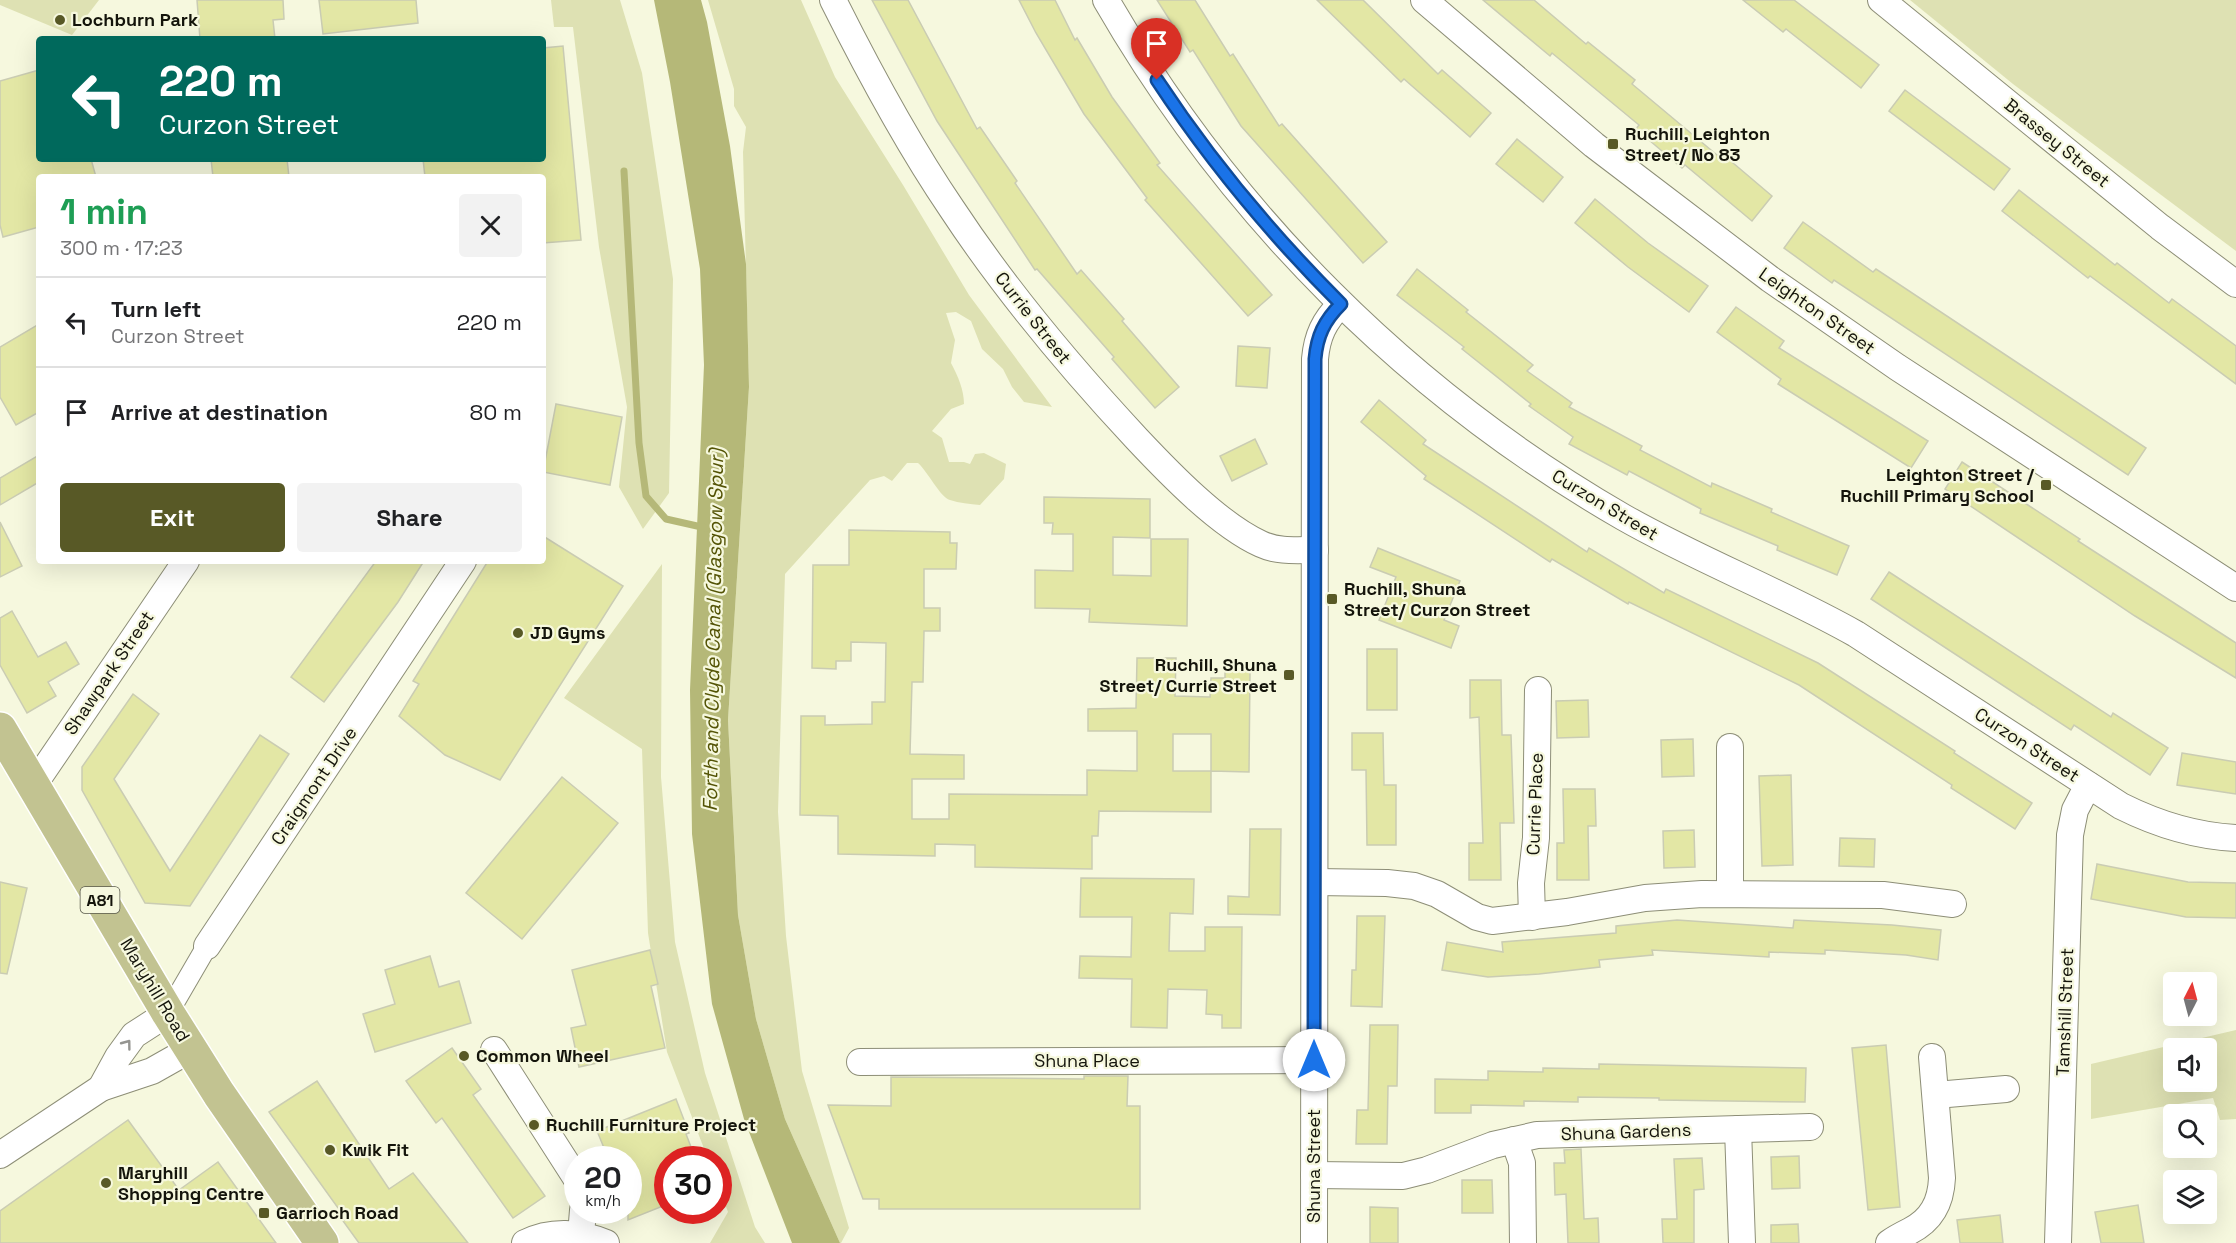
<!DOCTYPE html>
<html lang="en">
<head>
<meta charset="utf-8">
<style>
	:root { --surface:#fff; --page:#f2f2f2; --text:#202124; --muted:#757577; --line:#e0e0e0; --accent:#585926 }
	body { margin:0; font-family:"Space Grotesk",sans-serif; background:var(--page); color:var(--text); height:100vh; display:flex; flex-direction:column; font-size:22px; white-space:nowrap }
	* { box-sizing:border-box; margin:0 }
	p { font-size:20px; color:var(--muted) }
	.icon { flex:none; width:33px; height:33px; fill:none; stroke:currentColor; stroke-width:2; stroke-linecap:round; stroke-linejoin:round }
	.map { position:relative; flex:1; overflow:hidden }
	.sheet { position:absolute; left:36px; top:174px; width:510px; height:390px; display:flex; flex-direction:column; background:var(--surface); border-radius:6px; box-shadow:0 6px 24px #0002 }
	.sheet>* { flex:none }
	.top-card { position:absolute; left:36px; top:36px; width:510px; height:126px; border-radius:6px; box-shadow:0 6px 24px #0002; background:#00695c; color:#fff; overflow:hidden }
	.needle { width:39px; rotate:6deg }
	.fabs { position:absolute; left:2163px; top:972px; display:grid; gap:12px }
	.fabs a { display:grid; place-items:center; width:54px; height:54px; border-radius:6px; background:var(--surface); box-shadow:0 6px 24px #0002; font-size:30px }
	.speed { position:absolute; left:564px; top:1146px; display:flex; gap:12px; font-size:30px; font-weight:700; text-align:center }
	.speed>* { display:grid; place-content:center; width:78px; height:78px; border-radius:50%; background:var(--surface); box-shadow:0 6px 24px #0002; line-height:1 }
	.speed small { font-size:15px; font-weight:400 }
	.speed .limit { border:9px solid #d22; background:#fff; color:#111 }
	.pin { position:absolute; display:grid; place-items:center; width:51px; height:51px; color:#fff; margin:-62px -26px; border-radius:50% 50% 50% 0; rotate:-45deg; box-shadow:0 0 6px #0007 }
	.pin .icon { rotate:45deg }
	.me { position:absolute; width:66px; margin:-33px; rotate:0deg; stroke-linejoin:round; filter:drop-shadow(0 0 4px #0008) }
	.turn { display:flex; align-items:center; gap:21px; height:126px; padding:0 24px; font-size:27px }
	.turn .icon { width:78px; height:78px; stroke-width:2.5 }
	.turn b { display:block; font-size:42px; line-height:51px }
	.round { display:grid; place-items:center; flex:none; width:63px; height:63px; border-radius:6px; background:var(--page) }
	.headline { display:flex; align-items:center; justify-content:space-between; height:102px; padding:0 24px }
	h1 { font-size:36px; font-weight:800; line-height:45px; color:#1e9e55 }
	.primary-button { display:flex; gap:12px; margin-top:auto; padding:12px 24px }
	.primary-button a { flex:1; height:69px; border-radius:6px; background:var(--accent); color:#fff; font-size:24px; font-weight:800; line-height:69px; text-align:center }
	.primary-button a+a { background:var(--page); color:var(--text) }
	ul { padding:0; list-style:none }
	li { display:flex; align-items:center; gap:18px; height:90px; padding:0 24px; border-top:2px solid var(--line) }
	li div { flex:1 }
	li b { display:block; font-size:22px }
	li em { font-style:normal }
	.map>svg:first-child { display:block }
</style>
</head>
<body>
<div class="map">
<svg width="2236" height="1243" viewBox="0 0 2236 1243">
	<rect width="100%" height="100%" fill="#f6f8de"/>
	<!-- green -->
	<g fill="#dee1b3" fill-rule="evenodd">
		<polygon points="0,0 99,0 72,35 0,5"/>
		<polygon points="551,0 620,0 642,73 673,279 669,493 643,529 619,487 627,407 599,247 573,27 554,27"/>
		<path d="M708 0H801L835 77 903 185 969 295 1052 407 1024 402 1012 387 1003 369 982 349 971 321 956 312 946 313 955 340 951 363C958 376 964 390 964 404L951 409 932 431 942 438 949 462H964L970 464 975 454 984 453 1006 464 1004 479 980 505C970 504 959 503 950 500 940 497 928 472 918 463H907L892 481 884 476 870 480 785 574 778 812 786 936 802 1071 849 1228 841 1243H840L785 1119 756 1019 738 915 728 720 749 387 743 152 746 127 734 106V89Z"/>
		<polygon points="1910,0 2236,0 2236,251 2013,84"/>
		<polygon points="662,564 661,777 675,942 705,1073 755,1227 765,1243 710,1243 728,1212 719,1188 718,1160 708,1159 667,1052 648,933 642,749 564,698"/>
		<path d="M2236 1030V1119L2220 1120 2213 1098 2091 1119V1064ZM2206 1048V1082H2174V1048Z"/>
	</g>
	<!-- water -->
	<polygon fill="#b5b878" points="654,0 701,0 707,22 730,146 746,264 749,387 728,720 738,915 756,1019 785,1119 840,1243 792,1243 744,1119 712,1004 692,834 690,690 704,365 700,269 670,82"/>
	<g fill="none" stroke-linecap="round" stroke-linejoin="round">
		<!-- stream -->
		<polyline stroke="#b5b878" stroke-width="7" points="624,171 639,443 646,496 666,519 706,528"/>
	</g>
	<!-- building -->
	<g fill="#e3e7a5" stroke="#caccb3" stroke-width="1.5" fill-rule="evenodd">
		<polygon points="197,0 283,0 284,19 273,20 275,39 200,39"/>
		<polygon points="319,0 416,0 418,23 323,34"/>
		<polygon points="872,0 908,0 977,129 980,127 1017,181 1015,183 1077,274 1081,270 1124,319 1122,321 1179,387 1155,408 1112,359 1114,357 1037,269 1035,270 937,121"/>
		<polygon points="1019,0 1055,0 1075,40 1077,38 1112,97 1160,163 1157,165 1272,295 1248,316 1145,200 1147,198 1084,114 1036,33"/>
		<polygon points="1157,0 1195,0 1230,56 1233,54 1279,126 1282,124 1387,242 1363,263 1241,126 1193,50 1190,52"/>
		<polygon points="1317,0 1363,0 1438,74 1442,70 1491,113 1470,137 1404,79 1401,82"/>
		<polygon points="1483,0 1534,0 1586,44 1588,42 1635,80 1632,84 1723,160 1726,157 1772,196 1752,221 1685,165 1682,168 1636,129 1639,125 1552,53 1550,56"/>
		<polygon points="1743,0 1794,0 1879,65 1861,88 1786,29 1783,32"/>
		<polygon points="563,46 581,240 543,243 543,177 425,177 423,159 543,159 543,48"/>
		<polygon points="39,70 39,159 91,159 96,177 39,177 39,227 3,237 0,225 0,81"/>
		<polygon points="1905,90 2010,169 1994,190 1889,111"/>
		<polygon points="1517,139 1563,177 1543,202 1496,164"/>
		<polygon points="211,159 287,159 289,177 213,177"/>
		<polygon points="2019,190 2115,265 2117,263 2169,303 2172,299 2236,346 2236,384 2090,276 2088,278 2002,211"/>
		<polygon points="1595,199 1648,243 1708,286 1689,312 1628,267 1575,223"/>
		<polygon points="1803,222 1873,272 1876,269 2146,448 2128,475 1834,280 1832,283 1784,248"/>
		<polygon points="1417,269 1468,310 1466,312 1533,365 1527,371 1572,403 1569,407 1642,446 1640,450 1711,487 1712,483 1772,509 1771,512 1849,546 1837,575 1777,550 1778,546 1700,513 1701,509 1629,471 1627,475 1569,444 1573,437 1529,406 1531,404 1462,349 1464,347 1397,295"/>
		<polygon points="1736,307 1784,341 1779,348 1928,441 1911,468 1778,384 1781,379 1717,332"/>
		<polygon points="39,324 39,412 16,425 0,397 0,347"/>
		<polygon points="1238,346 1270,348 1267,388 1236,386"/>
		<polygon points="1379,400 1426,440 1423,444 1587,552 1589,548 1664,593 1666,589 1818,663 1955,751 1954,753 2032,803 2015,829 1951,788 1952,785 1799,685 1629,602 1628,604 1552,559 1550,562 1424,479 1426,476 1361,422"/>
		<polygon points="556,404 622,417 610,485 543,472"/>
		<polygon points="1255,439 1267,464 1232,481 1220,456"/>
		<polygon points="39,455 39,482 0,505 0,478"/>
		<polygon points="1962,462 2080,539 2078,541 2236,643 2236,678 2135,616 1945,489"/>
		<polygon points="1044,497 1150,499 1150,538 1113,537 1113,575 1151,576 1151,539 1188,539 1187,626 1089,622 1090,609 1035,608 1035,570 1073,571 1073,534 1052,534 1053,523 1044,523"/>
		<polygon points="0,522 22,566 0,577"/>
		<path d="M849 530 950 532V543H957L956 569H924V608H940V631H924L923 682H912L910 754 964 755V779H912V819H949V794L1087 795V770L1137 771V731H1088V709L1136 708 1137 658H1176L1175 696 1210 697 1211 678H1225V670L1250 671 1249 772 1211 771V812L1099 811 1098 836H1092V869L975 867V845L935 844V856L838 854V816L800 815 801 716H825V725L872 724V702H885L886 643 851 642V661H836V669L812 668 813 565H849ZM1173 734H1211V771H1173Z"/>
		<polygon points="543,536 623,586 500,780 445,755 399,716 419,684 413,681 488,561 543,561"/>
		<polygon points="1378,548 1460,581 1444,620 1459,626 1451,648 1379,620 1396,577 1370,567"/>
		<polygon points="376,561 424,561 398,602 324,702 291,677"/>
		<polygon points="1889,572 2111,717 2113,713 2168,748 2150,775 2074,725 2071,730 1871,599"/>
		<polygon points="12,611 38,657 66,642 79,664 48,682 56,696 27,713 0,665 0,618"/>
		<rect x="1367" y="649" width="30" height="61"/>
		<polygon points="1470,680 1501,680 1502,735 1511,735 1514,823 1500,823 1501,880 1469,880 1469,843 1483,843 1479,717 1470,718"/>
		<polygon points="133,694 159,714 114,779 170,871 260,735 289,754 190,906 145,903 82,790 82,767"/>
		<polygon points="1588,700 1589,737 1557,738 1556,701"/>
		<polygon points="1352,733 1383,733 1384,785 1396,785 1396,845 1367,845 1366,770 1352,770"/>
		<polygon points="1693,739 1694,776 1662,777 1661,740"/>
		<polygon points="2182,753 2236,762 2236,794 2177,785"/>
		<polygon points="1791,775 1793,865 1762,866 1759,776"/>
		<polygon points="562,777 618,823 522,939 466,893"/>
		<polygon points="1563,789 1595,789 1596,826 1588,826 1589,880 1557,880 1557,843 1564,843"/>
		<polygon points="1250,829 1281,829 1280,915 1228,914 1228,896 1249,897"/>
		<polygon points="1694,830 1695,867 1664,868 1663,831"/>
		<polygon points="1840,838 1875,839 1874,867 1839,866"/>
		<polygon points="2097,864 2188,882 2236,883 2236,918 2186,917 2091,899"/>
		<polygon points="1081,878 1194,879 1193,914 1170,913 1169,951 1205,951 1205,927 1242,927 1241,1028 1222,1028 1222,1015 1206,1014 1207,990 1168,989 1167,1028 1131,1027 1132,979 1079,978 1080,956 1131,957 1132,917 1080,917"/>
		<polygon points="0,882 27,888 7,974 0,973"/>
		<polygon points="1357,916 1385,916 1382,1007 1351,1006 1352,970 1356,970"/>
		<polygon points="1677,920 1793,928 1794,920 1892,925 1941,930 1938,960 1906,955 1825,950 1825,954 1769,952 1769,957 1652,950 1653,955 1599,960 1600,967 1539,974 1488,977 1442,970 1447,942 1503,952 1502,942 1616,933 1616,926"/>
		<polygon points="650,950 658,984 651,986 665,1048 579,1067 571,1028 586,1025 572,970"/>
		<polygon points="430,956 439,987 459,981 471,1023 375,1052 363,1014 395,1004 385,970"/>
		<polygon points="1370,1025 1398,1025 1397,1086 1388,1086 1387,1144 1356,1144 1357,1110 1368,1110"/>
		<polygon points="1886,1045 1900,1207 1868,1210 1852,1048"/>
		<polygon points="452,1048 481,1089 473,1095 545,1196 513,1218 442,1118 436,1123 406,1081"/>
		<polygon points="1599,1064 1806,1068 1805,1102 1659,1100 1659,1098 1578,1097 1578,1102 1524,1101 1524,1106 1471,1105 1471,1113 1435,1113 1435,1079 1488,1080 1488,1071 1543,1072 1543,1068 1599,1069"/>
		<polygon points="1084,1076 1128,1076 1127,1106 1140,1106 1140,1209 879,1209 879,1199 863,1199 828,1105 891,1106 891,1077 1084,1079"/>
		<polygon points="317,1081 389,1189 413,1173 468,1243 359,1243 343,1221 346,1219 269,1112"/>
		<polygon points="676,1099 689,1133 686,1134 696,1160 668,1160 668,1204 628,1220 628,1160 609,1160 597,1131"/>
		<polygon points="128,1120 179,1190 218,1162 276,1243 0,1243 0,1211"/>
		<polygon points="1581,1149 1584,1219 1598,1218 1599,1243 1568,1243 1566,1194 1555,1195 1554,1163 1565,1163 1564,1150"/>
		<polygon points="1799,1156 1800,1188 1772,1189 1771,1157"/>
		<polygon points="1702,1158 1704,1189 1694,1190 1694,1243 1663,1243 1662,1219 1677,1219 1674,1159"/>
		<polygon points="1462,1180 1492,1180 1493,1213 1462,1213"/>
		<polygon points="2138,1205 2144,1243 2101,1243 2095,1212"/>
		<polygon points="1370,1207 1398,1208 1398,1243 1370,1243"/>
		<polygon points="2000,1215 2003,1243 1960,1243 1957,1220"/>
		<polygon points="1798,1224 1799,1243 1771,1243 1771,1225"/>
	</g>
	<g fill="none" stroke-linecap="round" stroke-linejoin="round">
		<!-- pedestrian casing -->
		<g stroke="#8d8e77" stroke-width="22">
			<polyline id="pedestrian" points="168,1013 207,946"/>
		</g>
		<!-- minor casing -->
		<g stroke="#8d8e77" stroke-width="28">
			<g id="minor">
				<path d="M833 0C869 72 907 143 952 209 1006 291 1070 367 1137 439 1169 473 1219 525 1261 544 1278 552 1297 550 1315 550"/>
				<path d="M1106 0C1230 215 1407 392 1623 517 1698 560 1780 591 1856 634L2121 806C2157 824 2195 836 2236 838"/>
				<polyline points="1424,0 1594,145 1770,279 1897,367 2236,588"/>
				<polyline points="1881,0 2160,227 2236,284"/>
				<polyline points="1730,747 1730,893"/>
				<polyline points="33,786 186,561"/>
				<polyline points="1315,882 1387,883 1414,886 1437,894 1477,917 1492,921 1567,912 1645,898 1702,894 1883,895 1953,904"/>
				<polyline points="1532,917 1531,883 1536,838 1538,690"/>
				<polyline points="207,946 463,561"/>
				<polyline points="494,1050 578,1181"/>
				<polyline points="860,1062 1314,1060"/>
				<polyline points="101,1088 118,1057 134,1035 168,1013"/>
				<polyline points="1936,1095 2006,1089"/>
				<polyline points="1738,1129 1742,1243"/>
				<polyline points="1514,1140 1522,1163 1523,1243"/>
				<polyline points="0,1155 101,1088 152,1071 191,1049"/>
				<polyline points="1314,1175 1403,1176 1427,1170 1493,1145 1537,1135 1810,1127"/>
				<polyline points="581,1235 583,1210"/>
				<path d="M525 1243C551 1230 580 1232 606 1243"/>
				<path d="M1314 1243 1315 359C1317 336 1324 321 1341 304"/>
				<path d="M1889 1243C1896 1238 1902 1235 1910 1231 1932 1220 1941 1202 1942 1178L1932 1057"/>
				<polyline points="2058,1243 2070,835 2075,810 2088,785"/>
			</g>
		</g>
		<!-- primary casing -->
		<g stroke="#fff" stroke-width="36">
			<polyline id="primary" points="0,729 168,1013 219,1094 322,1243"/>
		</g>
		<!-- pedestrian -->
		<use href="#pedestrian" stroke="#fff" stroke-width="20"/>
		<!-- minor -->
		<use href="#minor" stroke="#fff" stroke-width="26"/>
		<!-- primary -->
		<use href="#primary" stroke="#c2c391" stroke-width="33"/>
	</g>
	<!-- one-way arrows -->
	<defs><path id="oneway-chevron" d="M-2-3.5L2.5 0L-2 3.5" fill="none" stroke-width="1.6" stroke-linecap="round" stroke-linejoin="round" transform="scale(1.5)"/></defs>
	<use stroke="#959591" href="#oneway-chevron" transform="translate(127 1044) rotate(-53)"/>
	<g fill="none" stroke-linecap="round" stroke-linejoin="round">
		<!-- route casing -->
		<g stroke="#114b97" stroke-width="15">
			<path id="route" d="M1157 80C1211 162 1272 235 1341 304 1324 321 1317 336 1315 359L1314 1060"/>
		</g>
		<!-- route -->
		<use href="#route" stroke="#1a73e8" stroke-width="10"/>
	</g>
	<!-- markers -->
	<g fill="#585926" stroke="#f6f8de" stroke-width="2">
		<circle cx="60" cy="20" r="6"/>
		<rect x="1607" y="138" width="12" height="12" rx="3"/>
		<rect x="2040" y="479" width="12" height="12" rx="3"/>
		<rect x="1326" y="593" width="12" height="12" rx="3"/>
		<circle cx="518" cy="633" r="6"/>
		<rect x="1283" y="669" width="12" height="12" rx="3"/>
		<circle cx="464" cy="1056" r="6"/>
		<circle cx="534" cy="1125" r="6"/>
		<circle cx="330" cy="1150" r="6"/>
		<circle cx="106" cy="1183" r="6"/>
		<rect x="258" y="1207" width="12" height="12" rx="3"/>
	</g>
	<g text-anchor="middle" stroke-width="4.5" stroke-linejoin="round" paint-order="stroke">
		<!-- shield labels -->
		<rect fill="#f6f8de" stroke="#58584a" stroke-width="1.5" x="80.5" y="887" width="39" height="26" rx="4.5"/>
		<g font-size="16" font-weight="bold" fill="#14140b">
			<text x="100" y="906">A81</text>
		</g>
		<!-- poi labels -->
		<g font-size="18" font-weight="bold" fill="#14140b" stroke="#f6f8de" text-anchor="start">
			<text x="72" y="26">Lochburn Park</text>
			<text x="1625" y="140">Ruchill, Leighton<tspan x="1625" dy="21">Street/ No 83</tspan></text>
			<text x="2034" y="481" text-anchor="end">Leighton Street /<tspan x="2034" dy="21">Ruchill Primary School</tspan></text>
			<text x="1344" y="595">Ruchill, Shuna<tspan x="1344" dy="21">Street/ Curzon Street</tspan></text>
			<text x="530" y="639">JD Gyms</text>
			<text x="1277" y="671" text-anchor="end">Ruchill, Shuna<tspan x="1277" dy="21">Street/ Currie Street</tspan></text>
			<text x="476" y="1062">Common Wheel</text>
			<text x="546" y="1131">Ruchill Furniture Project</text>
			<text x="342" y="1156">Kwik Fit</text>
			<text x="118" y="1179">Maryhill<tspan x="118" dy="21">Shopping Centre</tspan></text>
			<text x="276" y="1219">Garrioch Road</text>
		</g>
		<!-- street labels -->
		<g font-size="18" fill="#14140b" stroke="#f6f8de">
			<text transform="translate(2057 143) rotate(39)" y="6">Brassey Street</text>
			<text transform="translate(1817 311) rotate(35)" y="6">Leighton Street</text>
			<text transform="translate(1033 318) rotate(52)" y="6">Currie Street</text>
			<text transform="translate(1605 505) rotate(31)" y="6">Curzon Street</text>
			<text transform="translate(109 673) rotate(-56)" y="6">Shawpark Street</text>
			<text transform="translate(2027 745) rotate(33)" y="6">Curzon Street</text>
			<text transform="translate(314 786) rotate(-56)" y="6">Craigmont Drive</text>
			<text transform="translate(1535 804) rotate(-88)" y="6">Currie Place</text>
			<text transform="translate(155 990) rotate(59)" y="6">Maryhill Road</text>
			<text transform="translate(2065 1012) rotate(-88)" y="6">Tamshill Street</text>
			<text x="1087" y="1067">Shuna Place</text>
			<text transform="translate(1626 1132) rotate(-2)" y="6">Shuna Gardens</text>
			<text transform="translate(1314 1166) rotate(-90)" y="6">Shuna Street</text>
		</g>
		<!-- water labels -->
		<g font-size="20" font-style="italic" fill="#535305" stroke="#f6f8de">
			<text transform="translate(713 630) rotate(-89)" y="7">Forth and Clyde Canal (Glasgow Spur)</text>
		</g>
	</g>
</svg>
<div class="fabs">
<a><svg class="needle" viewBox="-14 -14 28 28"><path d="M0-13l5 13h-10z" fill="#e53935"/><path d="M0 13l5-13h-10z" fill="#757577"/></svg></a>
<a><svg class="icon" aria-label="sound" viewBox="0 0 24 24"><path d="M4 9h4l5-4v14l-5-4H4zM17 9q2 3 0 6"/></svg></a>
<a><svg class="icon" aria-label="search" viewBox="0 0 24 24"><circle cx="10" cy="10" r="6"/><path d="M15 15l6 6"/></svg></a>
<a><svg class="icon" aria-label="layers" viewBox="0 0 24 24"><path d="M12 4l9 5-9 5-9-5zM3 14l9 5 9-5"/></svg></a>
</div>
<div class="speed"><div>20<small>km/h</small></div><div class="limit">30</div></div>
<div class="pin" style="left:1157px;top:80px;background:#d93025"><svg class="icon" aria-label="arrive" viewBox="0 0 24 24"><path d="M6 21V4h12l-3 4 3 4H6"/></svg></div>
<svg class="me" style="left:1314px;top:1060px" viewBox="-20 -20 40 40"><circle r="19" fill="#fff"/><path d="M0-13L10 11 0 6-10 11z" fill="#1a73e8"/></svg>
<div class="top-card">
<div class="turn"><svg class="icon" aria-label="left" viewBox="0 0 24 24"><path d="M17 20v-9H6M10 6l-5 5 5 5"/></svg><div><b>220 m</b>Curzon Street</div></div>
</div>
<section class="sheet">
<div class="headline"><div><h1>1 min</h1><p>300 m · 17:23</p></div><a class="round"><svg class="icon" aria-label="close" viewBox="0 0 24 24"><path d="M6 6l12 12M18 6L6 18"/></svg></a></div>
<ul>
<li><svg class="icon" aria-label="left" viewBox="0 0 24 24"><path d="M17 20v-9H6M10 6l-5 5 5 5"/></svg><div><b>Turn left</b><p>Curzon Street</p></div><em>220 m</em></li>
<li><svg class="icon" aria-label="arrive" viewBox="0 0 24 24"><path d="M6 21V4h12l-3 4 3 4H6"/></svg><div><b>Arrive at destination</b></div><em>80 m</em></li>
</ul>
<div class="primary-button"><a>Exit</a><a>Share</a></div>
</section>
</div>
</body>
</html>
